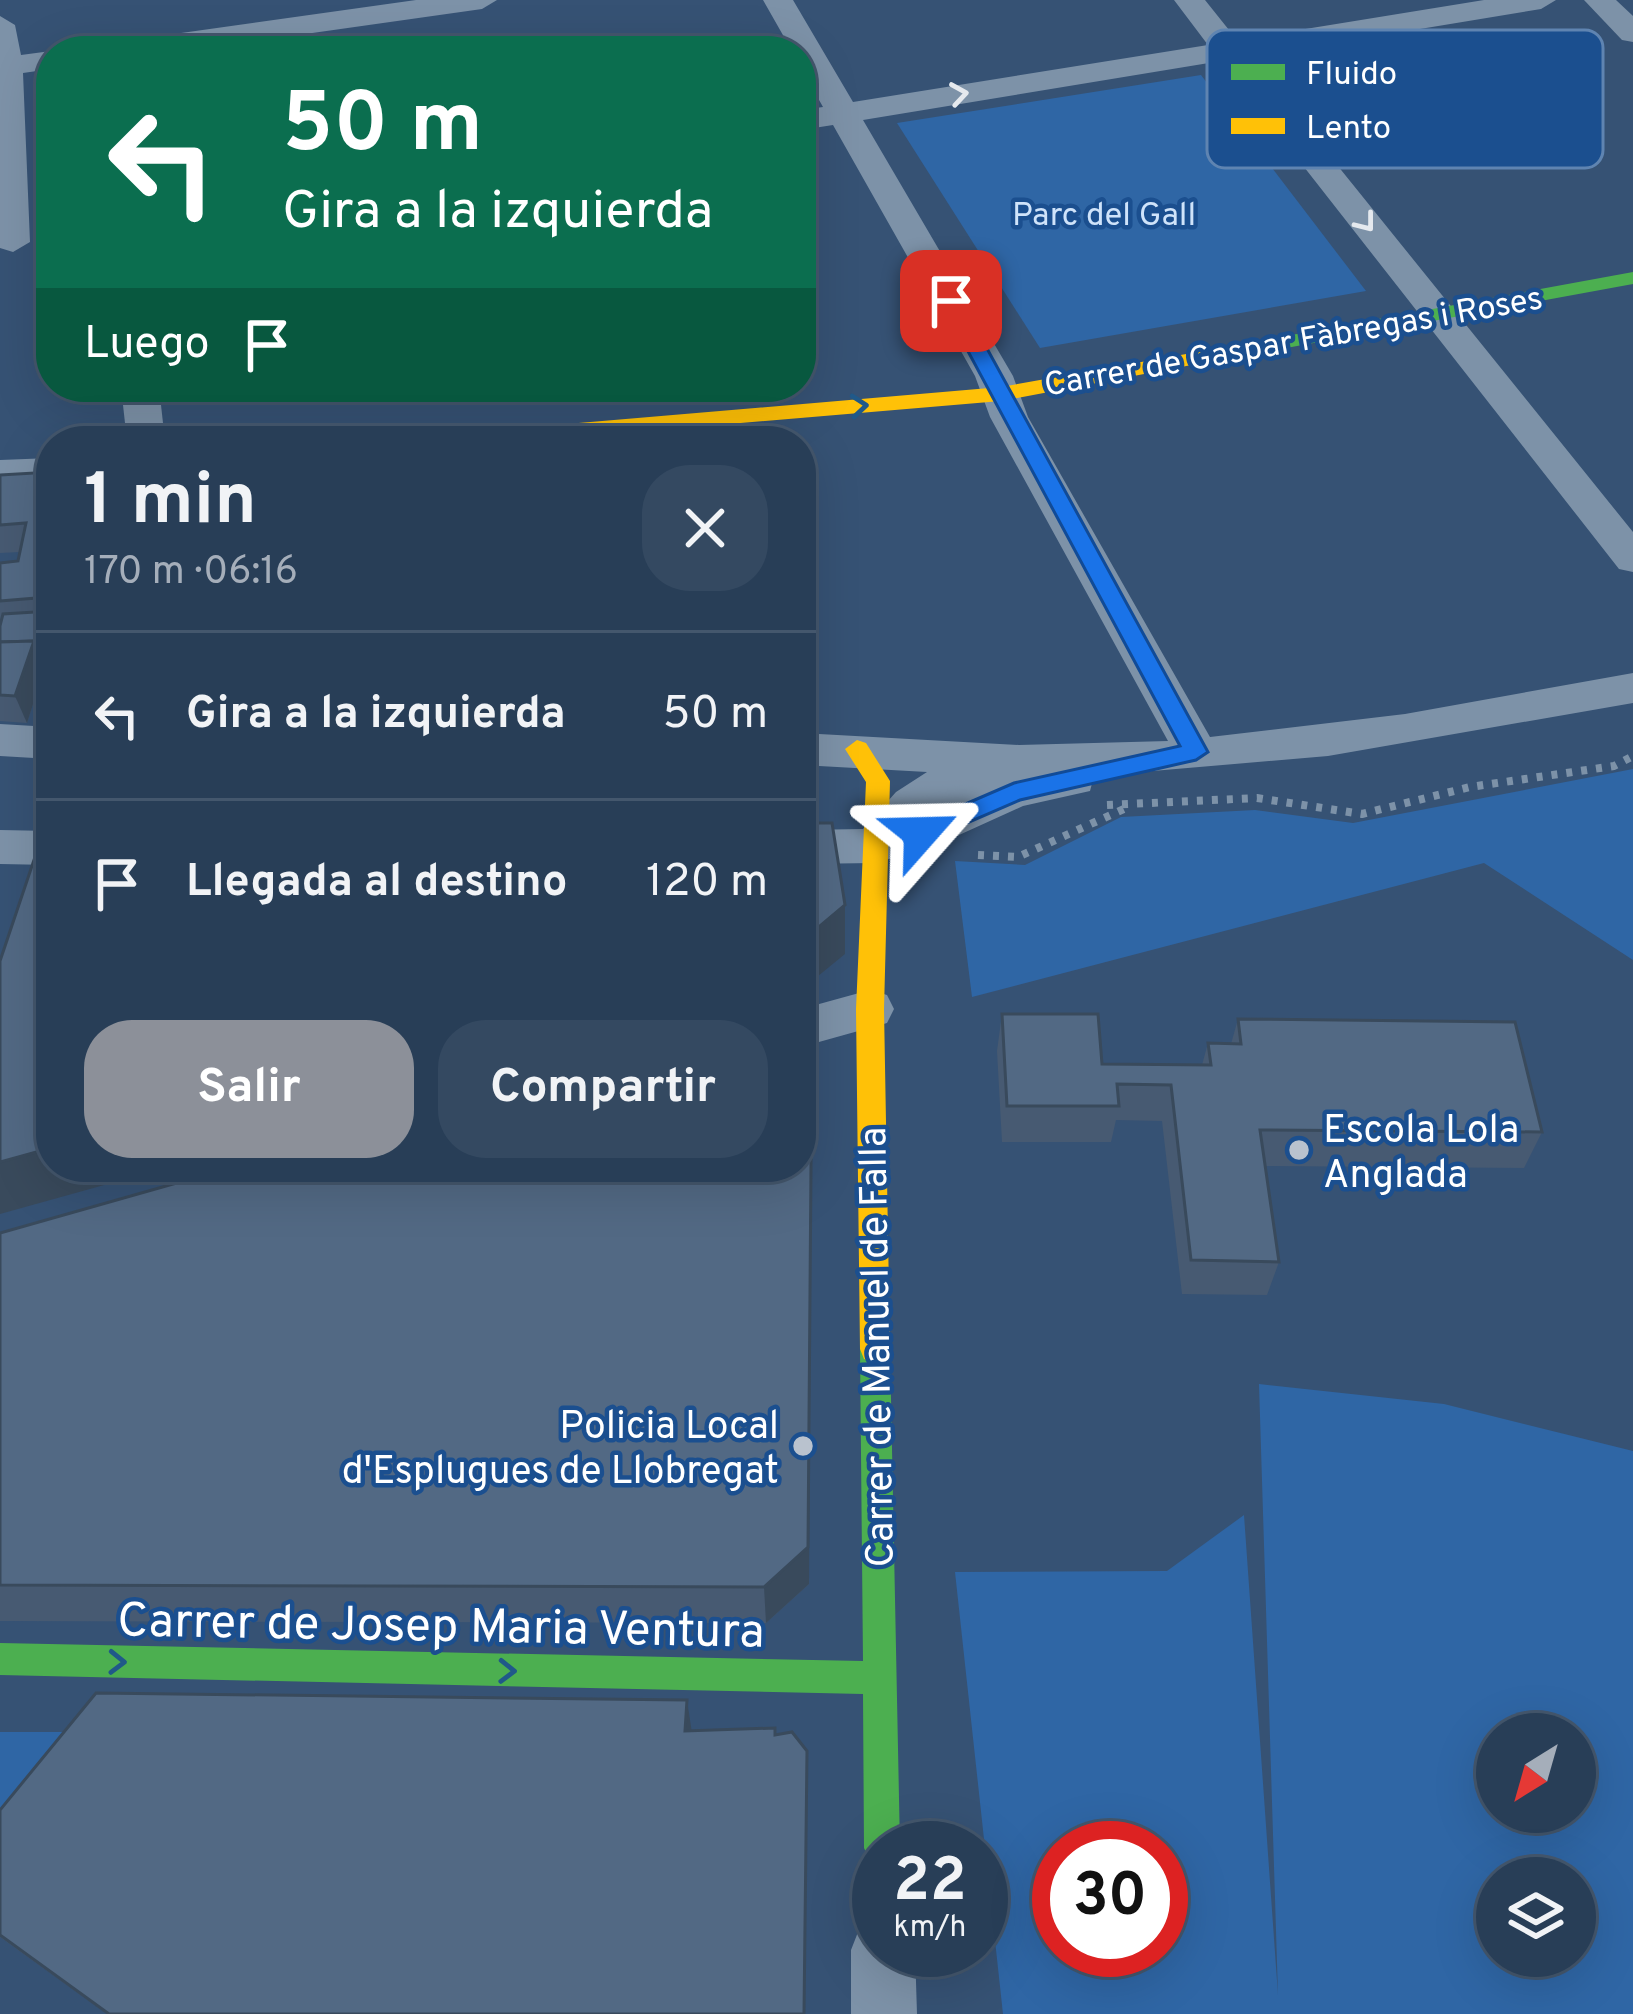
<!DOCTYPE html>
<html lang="es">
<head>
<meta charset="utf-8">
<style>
	:root { --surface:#283e57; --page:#344961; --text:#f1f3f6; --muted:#a5aeba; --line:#44576d; --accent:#8c9099 }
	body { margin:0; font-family:Overpass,sans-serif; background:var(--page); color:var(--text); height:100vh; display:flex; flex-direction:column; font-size:45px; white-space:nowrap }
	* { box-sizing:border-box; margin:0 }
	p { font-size:39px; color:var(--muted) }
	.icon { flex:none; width:66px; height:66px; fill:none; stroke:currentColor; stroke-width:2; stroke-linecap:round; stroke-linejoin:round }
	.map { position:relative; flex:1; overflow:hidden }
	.side { position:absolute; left:36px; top:426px; width:780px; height:756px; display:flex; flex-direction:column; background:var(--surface); border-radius:48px; box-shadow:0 12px 48px #0002,0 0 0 3px var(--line) }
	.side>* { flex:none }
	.hud { position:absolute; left:36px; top:36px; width:780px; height:366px; border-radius:48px; box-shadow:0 12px 48px #0002,0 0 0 3px var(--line); background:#0b6e4f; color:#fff; overflow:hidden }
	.needle { width:78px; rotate:217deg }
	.controls { position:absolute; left:1476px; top:1713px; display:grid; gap:24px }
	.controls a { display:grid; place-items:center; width:120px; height:120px; border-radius:50%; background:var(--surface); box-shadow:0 12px 48px #0002,0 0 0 3px var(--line); font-size:60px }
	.speed { position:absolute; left:852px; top:1821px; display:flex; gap:24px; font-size:60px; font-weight:700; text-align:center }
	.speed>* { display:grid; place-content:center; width:156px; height:156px; border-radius:50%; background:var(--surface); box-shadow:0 12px 48px #0002,0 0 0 3px var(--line); line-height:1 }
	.speed small { font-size:30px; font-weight:400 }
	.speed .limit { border:18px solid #d22; background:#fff; color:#111 }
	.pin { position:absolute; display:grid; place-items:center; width:102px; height:102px; color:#fff; margin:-51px; border-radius:24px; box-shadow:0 6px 18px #0006 }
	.me { position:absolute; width:132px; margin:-66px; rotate:65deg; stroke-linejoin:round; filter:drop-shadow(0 0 9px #0008) }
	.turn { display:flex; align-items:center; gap:42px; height:252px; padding:0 48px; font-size:54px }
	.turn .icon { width:156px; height:156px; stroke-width:2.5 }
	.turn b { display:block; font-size:84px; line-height:102px }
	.then { display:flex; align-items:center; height:114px; padding:0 48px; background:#0003; gap:24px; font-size:45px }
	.round { display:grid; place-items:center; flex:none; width:126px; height:126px; border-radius:48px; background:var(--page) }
	.summary { display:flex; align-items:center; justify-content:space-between; height:204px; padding:0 48px }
	h1 { font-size:72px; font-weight:700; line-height:90px }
	.primary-button { display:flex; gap:24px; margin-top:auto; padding:24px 48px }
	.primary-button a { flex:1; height:138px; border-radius:48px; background:var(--accent); color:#fff; font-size:48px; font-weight:700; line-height:138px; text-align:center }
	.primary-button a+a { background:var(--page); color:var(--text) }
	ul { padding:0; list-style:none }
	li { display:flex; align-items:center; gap:36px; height:168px; padding:0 48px; border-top:3px solid var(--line) }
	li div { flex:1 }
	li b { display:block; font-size:45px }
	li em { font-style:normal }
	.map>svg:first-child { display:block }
</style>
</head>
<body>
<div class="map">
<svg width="1633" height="2014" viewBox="0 0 1633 2014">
	<rect width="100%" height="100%" fill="#365274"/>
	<!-- green -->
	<g fill="#2f66a5" fill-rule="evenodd">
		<polygon points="1201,75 1366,291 1040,348 897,123"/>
		<polygon points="1633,769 1633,960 1484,863 972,997 955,861 1025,865 1121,817 1255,810 1353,823"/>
		<path d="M1259 1384 1444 1404 1633 1451V2014H1003L955 1572 1167 1571 1244 1515 1278 1995ZM1497 1734H1575V1812H1497ZM1059 1848H1161V1950H1059ZM1497 1878H1575V1956H1497Z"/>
		<polygon points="0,1732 118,1732 0,1880"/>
	</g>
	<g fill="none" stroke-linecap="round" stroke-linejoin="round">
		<!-- path -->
		<g stroke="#7d92a8" stroke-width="8" stroke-dasharray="6 9" stroke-linecap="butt">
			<polyline points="1107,805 1257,798 1362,814 1470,787 1614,766 1633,756"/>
			<polyline points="978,855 1018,857 1126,808"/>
		</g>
		<!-- street -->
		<g fill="#7d92a8" fill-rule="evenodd">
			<polygon points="416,0 497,0 482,9 184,51 101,51 117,42"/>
			<polygon points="763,0 793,0 853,102 1208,45 1174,0 1205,0 1237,40 1484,0 1556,0 1541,9 1250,57 1633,532 1633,572 1619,569 1221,61 863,120 1013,376 1028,417 1210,737 1405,714 1633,673 1633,703 1328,756 1094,776 1090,791 1023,806 937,845 875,863 801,864 801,830 863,829 896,792 927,772 801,765 801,733 1019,745 1168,741 990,417 975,376 833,125 801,130 801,110 823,107 801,68 801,51 792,51"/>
			<polygon points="1584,0 1616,0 1633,16 1633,42 1622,40"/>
			<polygon points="0,16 15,25 21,55 51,51 53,51 51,69 23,73 30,242 13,252 0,248"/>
			<polygon points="121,387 159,387 165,441 127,441"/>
			<polygon points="51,458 51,482 0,484 0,460"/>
			<polygon points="0,724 51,727 51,759 0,756"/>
			<polygon points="0,830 51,831 51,865 0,864"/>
			<polygon points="870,990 887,995 894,1009 887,1023 801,1047 801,1009"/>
			<polygon points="879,1919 879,1950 915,1950 917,2014 851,2014 851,1950 860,1927"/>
		</g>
		<!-- fast -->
		<g fill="#4caf50" fill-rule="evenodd">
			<polygon points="1633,272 1633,284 1248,355 1238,349 1248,343"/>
			<polygon points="875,1335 886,1339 890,1349 900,1848 879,1848 879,1864 870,1860 864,1848 863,1694 0,1675 0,1643 863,1661 860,1349 864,1339"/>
		</g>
		<!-- slow -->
		<g fill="#ffc107" fill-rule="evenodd">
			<polygon points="1248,343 1255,345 1255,353 1001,401 529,441 439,441 450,434 1001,387"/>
			<polygon points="857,740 866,743 890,781 884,1009 890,1349 886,1359 875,1363 864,1359 860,1349 856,1009 866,782 845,749"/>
		</g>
	</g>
	<!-- wall -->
	<g fill="#475a72">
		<polygon points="51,472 51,648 27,723 0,721 0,563 18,561 20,552 0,553 0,475"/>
		<polygon points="1002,1014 1102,1064 1202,1065 1208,1043 1231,1044 1238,1019 1542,1132 1524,1168 1265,1166 1279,1262 1267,1295 1182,1294 1162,1121 1116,1120 1111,1142 1002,1142 997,1051"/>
		<polygon points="0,1233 809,1584 766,1623 0,1621"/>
		<polygon points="691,1731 805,2014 107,2014 0,1937 0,1810"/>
	</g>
	<!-- shaded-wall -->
	<g fill="#394a5c">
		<polygon points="51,617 51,648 27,723 15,696 34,641"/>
		<polygon points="845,905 845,954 801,990 801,942"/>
		<polygon points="812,1039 809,1584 766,1623 764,1587"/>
		<polygon points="51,1148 51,1167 169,1167 0,1214 0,1162"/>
		<polygon points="687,1700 692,1733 685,1731"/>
	</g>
	<!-- building -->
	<g fill="#526984" stroke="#394a5c" stroke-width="3">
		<polygon points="51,472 51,588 48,597 0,601 0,563 18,561 26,523 0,525 0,475"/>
		<polygon points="51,611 51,617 39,655 34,641 0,642 0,626 3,614"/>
		<polygon points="34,641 15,696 0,695 0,642"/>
		<polygon points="801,823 832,823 845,905 801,942"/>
		<polygon points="51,841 51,1148 0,1162 0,961 38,848"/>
		<polygon points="1002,1014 1098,1014 1102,1064 1211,1065 1208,1043 1241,1044 1238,1019 1515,1022 1542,1132 1260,1130 1279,1262 1191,1260 1171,1085 1117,1084 1119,1106 1007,1106"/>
		<polygon points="801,1033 812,1039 808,1547 764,1587 0,1585 0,1233 233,1167 801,1167"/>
		<polygon points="96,1693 687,1700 685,1731 775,1728 775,1735 792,1732 807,1751 804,2014 109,2014 0,1935 0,1810"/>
	</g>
	<!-- one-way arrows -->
	<defs><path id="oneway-chevron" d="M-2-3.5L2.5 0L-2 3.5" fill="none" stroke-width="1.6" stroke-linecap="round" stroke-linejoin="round" transform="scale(3)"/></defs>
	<g stroke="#e5e9ee">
		<use href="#oneway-chevron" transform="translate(959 94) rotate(-9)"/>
		<use href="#oneway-chevron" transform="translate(1366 223) rotate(52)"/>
	</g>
	<g stroke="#205989">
		<use href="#oneway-chevron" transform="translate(859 406) rotate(-5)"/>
		<use href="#oneway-chevron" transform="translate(117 1662) rotate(1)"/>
		<use href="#oneway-chevron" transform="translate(507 1671) rotate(1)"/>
	</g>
	<!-- route -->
	<polygon fill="#1a73e8" stroke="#114b97" stroke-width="3" points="951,295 961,301 1208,752 1196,760 1020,800 921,843 912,840 912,827 1014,783 1180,746 941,301"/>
	<!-- markers -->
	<g fill="#b9c2ce" stroke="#1b4f8f" stroke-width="4.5">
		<circle cx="1299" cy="1150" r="12"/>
		<circle cx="803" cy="1446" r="12"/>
	</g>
	<g text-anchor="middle" stroke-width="9" stroke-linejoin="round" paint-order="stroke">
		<!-- far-park labels -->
		<g font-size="33" fill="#cfe3fa" stroke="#1b4f8f">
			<text x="1104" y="225">Parc del Gall</text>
		</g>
		<!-- far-street labels -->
		<g font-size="33" fill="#fff" stroke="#1b4f8f">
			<text transform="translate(1293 340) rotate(-10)" y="12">Carrer de Gaspar Fàbregas i Roses</text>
		</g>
		<!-- poi labels -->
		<g font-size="39" fill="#fff" stroke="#1b4f8f" text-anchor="start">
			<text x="1323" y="1142">Escola Lola<tspan x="1323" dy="45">Anglada</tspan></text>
			<text x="779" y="1438" text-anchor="end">Policia Local<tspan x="779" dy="45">d'Esplugues de Llobregat</tspan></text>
		</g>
		<!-- street labels -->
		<g font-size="39" fill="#fff" stroke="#1b4f8f">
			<text transform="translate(875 1347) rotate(-91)" y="14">Carrer de Manuel de Falla</text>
		</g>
		<!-- near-street labels -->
		<g font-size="48" fill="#fff" stroke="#1b4f8f">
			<text transform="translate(441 1624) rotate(1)" y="17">Carrer de Josep Maria Ventura</text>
		</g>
	</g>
	<!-- legend -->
	<rect x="1207" y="30" width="396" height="138" rx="18" fill="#1b4f8f" stroke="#5f84b1" stroke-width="3"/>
	<rect x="1231" y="64" width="54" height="16" fill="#4caf50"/>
	<rect x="1231" y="118" width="54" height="16" fill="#ffc107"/>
	<g font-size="33" fill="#fff">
		<text x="1306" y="84">Fluido</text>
		<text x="1306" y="138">Lento</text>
	</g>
</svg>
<div class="controls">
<a><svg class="needle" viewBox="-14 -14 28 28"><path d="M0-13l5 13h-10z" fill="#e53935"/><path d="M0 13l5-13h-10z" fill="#a5aeba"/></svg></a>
<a><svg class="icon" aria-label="layers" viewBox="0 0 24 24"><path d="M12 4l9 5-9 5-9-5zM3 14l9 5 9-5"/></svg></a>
</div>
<div class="speed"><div>22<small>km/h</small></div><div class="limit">30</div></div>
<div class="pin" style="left:951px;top:301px;background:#d93025"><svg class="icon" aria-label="arrive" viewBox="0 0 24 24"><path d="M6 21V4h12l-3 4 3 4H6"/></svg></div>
<svg class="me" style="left:921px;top:833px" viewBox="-20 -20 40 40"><path d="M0-17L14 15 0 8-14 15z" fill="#1a73e8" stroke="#fff" stroke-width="4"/></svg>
<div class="hud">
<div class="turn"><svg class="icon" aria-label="left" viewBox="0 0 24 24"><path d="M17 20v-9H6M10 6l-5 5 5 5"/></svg><div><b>50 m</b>Gira a la izquierda</div></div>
<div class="then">Luego<svg class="icon" aria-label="arrive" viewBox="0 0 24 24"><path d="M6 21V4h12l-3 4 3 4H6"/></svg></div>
</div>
<section class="side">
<div class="summary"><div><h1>1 min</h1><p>170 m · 06:16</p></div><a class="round"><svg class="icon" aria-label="close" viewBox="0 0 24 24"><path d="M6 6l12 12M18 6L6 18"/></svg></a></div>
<ul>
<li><svg class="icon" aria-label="left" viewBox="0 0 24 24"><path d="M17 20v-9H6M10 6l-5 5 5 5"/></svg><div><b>Gira a la izquierda</b></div><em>50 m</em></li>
<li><svg class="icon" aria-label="arrive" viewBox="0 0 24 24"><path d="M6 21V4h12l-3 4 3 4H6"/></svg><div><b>Llegada al destino</b></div><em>120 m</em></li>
</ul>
<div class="primary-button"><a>Salir</a><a>Compartir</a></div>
</section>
</div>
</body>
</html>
